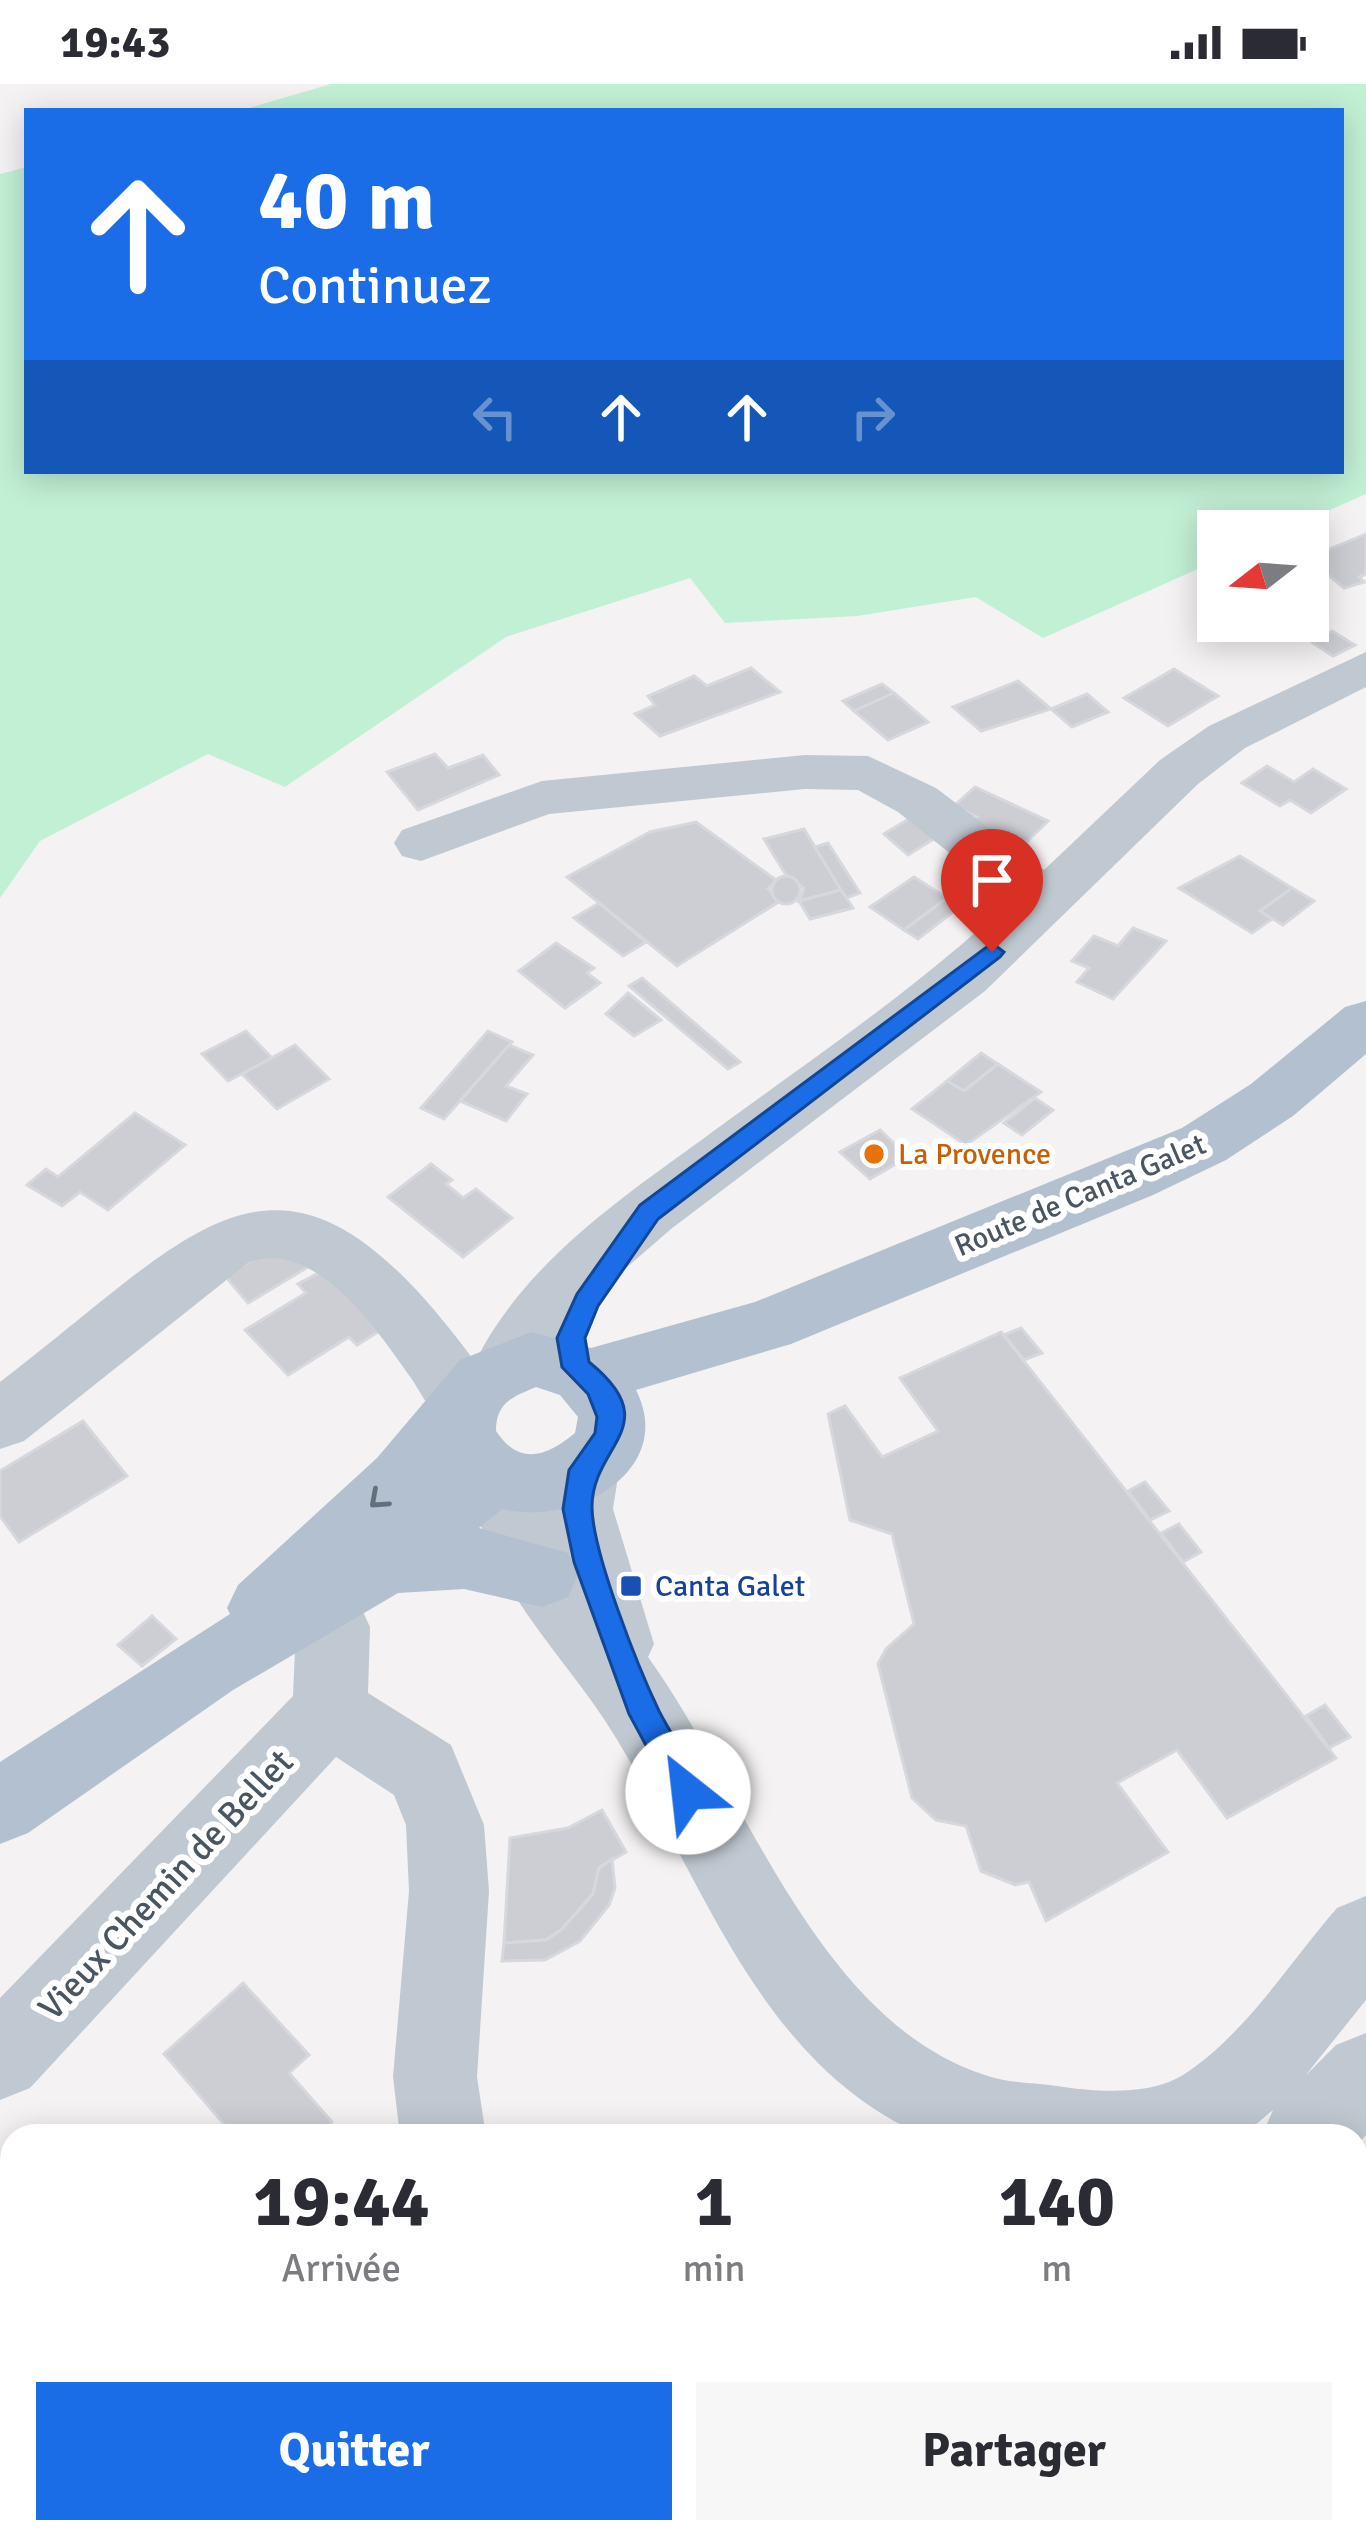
<!DOCTYPE html>
<html lang="fr">
<head>
<meta charset="utf-8">
<style>
	:root { --surface:#fff; --page:#f7f7f7; --text:#2b2b33; --muted:#7c7c81; --accent:#1a6de7 }
	body { margin:0; font-family:Signika,sans-serif; background:var(--page); color:var(--text); height:100vh; display:flex; flex-direction:column; font-size:45px; white-space:nowrap }
	* { box-sizing:border-box; margin:0 }
	p { font-size:39px; color:var(--muted) }
	.icon { flex:none; width:66px; height:66px; fill:none; stroke:currentColor; stroke-width:2; stroke-linecap:round; stroke-linejoin:round }
	.map { position:relative; flex:1; overflow:hidden }
	.side { position:absolute; left:0px; top:2040px; width:1368px; height:420px; display:flex; flex-direction:column; background:var(--surface); border-radius:36px 36px 0 0; box-shadow:0 6px 30px #0003 }
	.side>* { flex:none }
	.guide { position:absolute; left:24px; top:24px; width:1320px; height:366px; border-radius:0px; box-shadow:0 6px 30px #0003; background:#1a6de7; color:#fff; overflow:hidden }
	.needle { width:78px; rotate:253deg }
	.buttons { position:absolute; left:1197px; top:426px; display:grid; gap:24px }
	.buttons a { display:grid; place-items:center; width:132px; height:132px; border-radius:0px; background:var(--surface); box-shadow:0 6px 30px #0003; font-size:60px }
	.pin { position:absolute; display:grid; place-items:center; width:102px; height:102px; color:#fff; margin:-123px -51px; border-radius:50% 50% 50% 0; rotate:-45deg; box-shadow:0 0 12px #0007 }
	.pin .icon { rotate:45deg }
	.me { position:absolute; width:132px; margin:-66px; rotate:331deg; stroke-linejoin:round; filter:drop-shadow(0 0 9px #0008) }
	.turn { display:flex; align-items:center; gap:42px; height:252px; padding:0 36px; font-size:54px }
	.turn .icon { width:156px; height:156px; stroke-width:2.5 }
	.turn b { display:block; font-size:84px; line-height:102px }
	.lanes { display:flex; align-items:center; height:114px; padding:0 36px; background:#0003; justify-content:center; gap:60px; direction:ltr }
	.lanes .off { opacity:.35 }
	.eta { display:flex; justify-content:space-evenly; align-items:center; height:204px; text-align:center }
	.eta b { font-size:72px; font-weight:800; line-height:84px }
	.cta { display:flex; gap:24px; margin-top:auto; padding:24px 36px }
	.cta a { flex:1; height:138px; border-radius:0px; background:var(--accent); color:#fff; font-size:48px; font-weight:800; line-height:138px; text-align:center }
	.cta a+a { background:var(--page); color:var(--text) }
	.status { display:flex; justify-content:space-between; align-items:center; height:84px; padding:0 60px; background:var(--surface); direction:ltr }
	.status svg { height:33px; fill:currentColor }
	.map>svg:first-child { display:block }
</style>
</head>
<body>
<div class="status"><b>19:43</b><svg viewBox="0 0 49 12"><path d="M0 12V9h3v3zM5 12V6h3v6zM10 12V3h3v9zM15 12V0h3v12zM26 1h20v11H26zM47 4h2v5h-2z"/></svg></div>
<div class="map">
<svg width="1366" height="2460" viewBox="0 0 1366 2460">
	<rect width="100%" height="100%" fill="#f4f2f2"/>
	<!-- green -->
	<polygon fill="#c2f0d5" points="331,0 1366,0 1366,410 1282,447 1218,447 1218,476 1043,554 976,513 857,532 725,539 690,494 506,553 285,703 208,670 40,757 0,814 0,90 27,83 27,387 1341,387 1341,27 239,27"/>
	<!-- building -->
	<g fill="#ccced4" stroke="#d6d8dd" stroke-width="3">
		<polygon points="1366,450 1366,490 1359,493 1364,498 1344,504 1308,474"/>
		<polygon points="1332,547 1355,561 1333,572 1313,559"/>
		<polygon points="751,584 780,608 660,652 635,630 655,621 648,612 694,592 707,602"/>
		<polygon points="1174,585 1218,612 1168,642 1124,614"/>
		<polygon points="1018,597 1051,625 981,647 953,623"/>
		<polygon points="882,600 894,609 854,627 843,617"/>
		<polygon points="894,609 928,638 888,656 854,627"/>
		<polygon points="1087,610 1108,628 1072,643 1051,625"/>
		<polygon points="435,670 448,684 483,671 499,691 418,726 387,688"/>
		<polygon points="1267,682 1294,698 1313,685 1346,705 1311,729 1290,716 1280,722 1242,699"/>
		<polygon points="975,703 1048,737 1016,768 965,744 977,733 954,722"/>
		<polygon points="917,730 940,751 908,771 884,750"/>
		<polygon points="696,738 776,796 768,805 780,817 677,882 567,793 650,748"/>
		<polygon points="804,745 841,806 799,817 804,804 787,793 764,755"/>
		<polygon points="828,759 860,809 846,814 841,806 815,763"/>
		<polygon points="1240,772 1292,804 1260,827 1272,835 1252,849 1179,804"/>
		<circle cx="786" cy="806" r="14"/>
		<polygon points="914,793 947,814 904,846 870,823"/>
		<polygon points="1292,804 1314,817 1283,841 1260,827"/>
		<polygon points="841,806 853,824 810,835 799,817"/>
		<polygon points="947,814 961,822 918,855 904,846"/>
		<polygon points="599,819 646,858 623,872 574,834"/>
		<polygon points="1133,844 1166,857 1113,915 1077,898 1089,884 1072,877 1094,852 1118,862"/>
		<polygon points="556,859 594,884 587,889 600,899 565,924 519,887"/>
		<polygon points="642,894 740,978 728,985 629,902"/>
		<polygon points="628,909 661,936 634,952 606,930"/>
		<polygon points="246,947 272,974 228,997 202,970"/>
		<polygon points="488,947 512,958 444,1035 421,1024"/>
		<polygon points="295,961 329,995 277,1025 242,990"/>
		<polygon points="509,961 533,971 506,1002 527,1010 506,1037 460,1017"/>
		<polygon points="981,969 998,980 964,1007 947,997"/>
		<polygon points="998,980 1041,1008 966,1061 912,1025 947,997 964,1007"/>
		<polygon points="1035,1014 1053,1026 1022,1051 1004,1039"/>
		<polygon points="135,1029 185,1061 108,1126 80,1108 62,1122 27,1101 46,1085 58,1093"/>
		<polygon points="880,1046 908,1073 870,1095 840,1068"/>
		<polygon points="431,1080 452,1096 446,1100 463,1114 476,1105 512,1134 463,1173 388,1113"/>
		<polygon points="284,1157 308,1183 248,1219 225,1192"/>
		<polygon points="326,1185 384,1244 357,1261 349,1253 288,1291 245,1246 306,1209 298,1200"/>
		<polygon points="1021,1244 1042,1269 1024,1276 1004,1251"/>
		<polygon points="1001,1248 1336,1674 1227,1734 1177,1666 1117,1699 1168,1768 1046,1837 1029,1798 1015,1801 981,1787 966,1742 936,1736 912,1714 878,1580 886,1565 914,1540 892,1450 850,1436 828,1330 845,1322 882,1373 938,1347 900,1294"/>
		<polygon points="83,1337 127,1392 19,1458 0,1432 0,1387"/>
		<polygon points="1145,1398 1169,1427 1150,1436 1128,1407"/>
		<polygon points="1179,1440 1201,1468 1183,1478 1161,1449"/>
		<polygon points="152,1532 176,1555 142,1582 118,1561"/>
		<polygon points="1325,1621 1350,1653 1329,1664 1306,1632"/>
		<polygon points="602,1726 626,1768 599,1784 593,1810 561,1846 546,1856 504,1859 510,1754 568,1744"/>
		<polygon points="612,1775 615,1804 609,1821 580,1857 545,1876 502,1877 504,1859 546,1856 561,1846 593,1810 599,1784"/>
		<polygon points="243,1899 309,1971 289,1989 332,2038 317,2052 234,2052 164,1970"/>
		<polygon points="1,2144 12,2149 12,2305 0,2298"/>
		<polygon points="20,2448 141,2448 135,2460 30,2460 17,2452"/>
	</g>
	<g fill="none" stroke-linecap="round" stroke-linejoin="round">
		<!-- minor -->
		<g fill="#c0c9d1" fill-rule="evenodd">
			<path d="M1366 568V603L1245 664 1198 700 985 907 671 1145 580 1224 531 1300 507 1308 492 1303 498 1316 488 1336C472 1341 460 1346 444 1337 431 1330 420 1307 411 1294 377 1246 317 1155 249 1178L24 1357 0 1365V1298C203 1143 282 1014 475 1278 527 1175 624 1113 715 1046 816 972 919 903 1010 817L898 728 858 706 805 705 549 730 421 777 402 772 394 759 402 746 542 697 805 671 868 672 936 704 1044 786 1160 676 1209 642Z"/>
			<path d="M584 1356 609 1365 619 1386 613 1425 654 1560 648 1573C744 1705 816 1937 985 1991 1007 1999 1034 1999 1057 2002 1094 2008 1150 2012 1183 1991 1245 1951 1289 1879 1337 1824L1366 1812V1916L1305 1992 1336 1961 1366 1949V2051L1356 2062V2052H1262L1273 2026 1242 2052H925C760 1982 703 1796 616 1654 586 1604 546 1561 515 1512 493 1475 478 1434 461 1395L471 1374 496 1365 521 1374 543 1422 559 1365Z"/>
			<polygon points="322,1486 348,1495 370,1543 368,1609 451,1661 484,1741 489,1807 477,1993 486,2052 400,2052 393,1993 409,1807 406,1741 394,1711 336,1673 30,2004 0,2016 0,1914 293,1612 296,1543 285,1518 296,1495"/>
			<polygon points="0,2318 12,2323 12,2428 0,2433"/>
			<polygon points="368,2448 464,2448 462,2460 366,2460"/>
			<polygon points="468,2448 568,2448 573,2460 473,2460"/>
		</g>
		<!-- major -->
		<path fill="#b2c0d0" fill-rule="evenodd" d="M1366 917V970L1293 1032 1226 1076 1153 1111 791 1260 636 1306C677 1387 574 1443 502 1425L479 1444 568 1469 578 1491 568 1513 542 1523 464 1505 398 1509 233 1606 28 1749 0 1760V1678L230 1530 227 1524 238 1501 377 1374 460 1276 531 1248 591 1264 755 1218 1182 1044 1251 1000 1345 923ZM536 1303 560 1311 578 1333 575 1349C547 1372 520 1383 496 1347 496 1319 512 1313 536 1303Z"/>
	</g>
	<!-- one-way arrows -->
	<defs><path id="oneway-chevron" d="M-2-3.5L2.5 0L-2 3.5" fill="none" stroke-width="1.6" stroke-linecap="round" stroke-linejoin="round" transform="scale(3)"/></defs>
	<use stroke="#63707c" href="#oneway-chevron" transform="translate(378 1416) rotate(138)"/>
	<!-- route -->
	<path fill="#1a6de7" stroke="#114796" stroke-width="3" d="M992 859 1004 868 1000 873 658 1135 598 1222 585 1254 589 1278C668 1342 591 1361 592 1424 593 1470 638 1583 659 1627 673 1654 691 1680 704 1708L699 1719 688 1723 677 1719 629 1630 574 1478 563 1425 569 1386 595 1349 597 1333 588 1310 562 1283 557 1254 577 1210 640 1121Z"/>
	<!-- markers -->
	<circle fill="#e8710a" stroke="#fff" stroke-width="4.5" cx="874" cy="1070" r="12"/>
	<rect fill="#1a4fb4" stroke="#fff" stroke-width="4.5" x="619" y="1490" width="24" height="24" rx="6"/>
	<g text-anchor="middle" stroke-width="12" stroke-linejoin="round" paint-order="stroke">
		<!-- food labels -->
		<g font-size="30" fill="#c56008" stroke="#fff" text-anchor="start">
			<text x="898" y="1080">La Provence</text>
		</g>
		<!-- street labels -->
		<g font-size="30" fill="#495560" stroke="#fff">
			<text transform="translate(1080 1111) rotate(-23)" y="10">Route de Canta Galet</text>
		</g>
		<!-- transit labels -->
		<g font-size="30" fill="#164399" stroke="#fff" text-anchor="start">
			<text x="655" y="1512">Canta Galet</text>
		</g>
		<!-- near-street labels -->
		<g font-size="36" fill="#495560" stroke="#fff">
			<text transform="translate(165 1800) rotate(-47)" y="13">Vieux Chemin de Bellet</text>
		</g>
	</g>
</svg>
<div class="buttons">
<a><svg class="needle" viewBox="-14 -14 28 28"><path d="M0-13l5 13h-10z" fill="#e53935"/><path d="M0 13l5-13h-10z" fill="#7c7c81"/></svg></a>
</div>
<div class="pin" style="left:992px;top:868px;background:#d93025"><svg class="icon" aria-label="arrive" viewBox="0 0 24 24"><path d="M6 21V4h12l-3 4 3 4H6"/></svg></div>
<svg class="me" style="left:688px;top:1708px" viewBox="-20 -20 40 40"><circle r="19" fill="#fff"/><path d="M0-13L10 11 0 6-10 11z" fill="#1a6de7"/></svg>
<div class="guide">
<div class="turn"><svg class="icon" aria-label="ahead" viewBox="0 0 24 24"><path d="M12 20V5M6 11l6-6 6 6"/></svg><div><b>40 m</b>Continuez</div></div>
<div class="lanes"><svg class="icon off" aria-label="left" viewBox="0 0 24 24"><path d="M17 20v-9H6M10 6l-5 5 5 5"/></svg><svg class="icon" aria-label="ahead" viewBox="0 0 24 24"><path d="M12 20V5M6 11l6-6 6 6"/></svg><svg class="icon" aria-label="ahead" viewBox="0 0 24 24"><path d="M12 20V5M6 11l6-6 6 6"/></svg><svg class="icon off" aria-label="right" viewBox="0 0 24 24"><path d="M7 20v-9h11M14 6l5 5-5 5"/></svg></div>
</div>
<section class="side">
<div class="eta">
<div><b>19:44</b><p>Arrivée</p></div>
<div><b>1</b><p>min</p></div>
<div><b>140</b><p>m</p></div>
</div>
<div class="cta"><a>Quitter</a><a>Partager</a></div>
</section>
</div>
</body>
</html>
